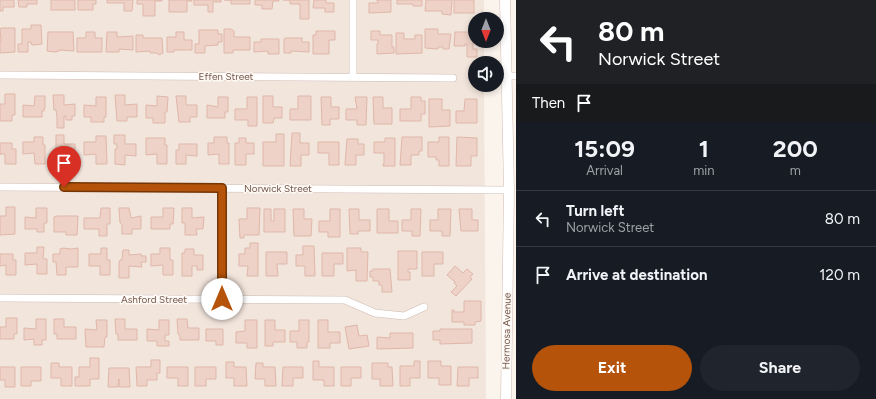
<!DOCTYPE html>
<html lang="en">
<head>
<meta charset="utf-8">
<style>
	:root { --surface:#171b24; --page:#20242c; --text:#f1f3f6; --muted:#9ea1a6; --line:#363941; --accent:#b45309 }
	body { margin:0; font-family:Figtree,sans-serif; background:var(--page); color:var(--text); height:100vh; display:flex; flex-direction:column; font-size:15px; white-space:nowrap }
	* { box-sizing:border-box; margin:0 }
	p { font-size:13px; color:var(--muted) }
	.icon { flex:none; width:22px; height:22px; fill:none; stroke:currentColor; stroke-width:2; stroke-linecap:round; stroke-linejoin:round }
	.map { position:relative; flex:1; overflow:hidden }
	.side { display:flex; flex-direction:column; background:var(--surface); width:360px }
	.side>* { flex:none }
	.top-card { background:#202124; color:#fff; overflow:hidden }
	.needle { width:26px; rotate:180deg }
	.fabs { position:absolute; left:468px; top:12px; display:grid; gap:8px }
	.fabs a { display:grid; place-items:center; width:36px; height:36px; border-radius:50%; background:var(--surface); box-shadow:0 2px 6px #0003; font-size:20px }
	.pin { position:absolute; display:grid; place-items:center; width:34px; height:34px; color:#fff; margin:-41px -17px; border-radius:50% 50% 50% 0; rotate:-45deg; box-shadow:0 0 4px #0007 }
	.pin .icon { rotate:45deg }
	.me { position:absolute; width:44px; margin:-22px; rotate:0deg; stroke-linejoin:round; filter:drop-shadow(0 0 3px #0008) }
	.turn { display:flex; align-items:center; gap:14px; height:84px; padding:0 16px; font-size:18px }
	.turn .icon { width:52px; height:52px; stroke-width:2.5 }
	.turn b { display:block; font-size:28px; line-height:34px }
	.then { display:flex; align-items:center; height:38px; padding:0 16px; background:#0003; gap:8px; font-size:15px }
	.eta { display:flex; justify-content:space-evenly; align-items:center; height:68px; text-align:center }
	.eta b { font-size:24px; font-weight:700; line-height:28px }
	.cta { display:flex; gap:8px; margin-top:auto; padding:8px 16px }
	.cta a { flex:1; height:46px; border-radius:24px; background:var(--accent); color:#fff; font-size:16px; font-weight:700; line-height:46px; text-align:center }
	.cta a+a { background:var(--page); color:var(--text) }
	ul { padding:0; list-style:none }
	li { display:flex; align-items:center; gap:12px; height:56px; padding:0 16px; border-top:1px solid var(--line) }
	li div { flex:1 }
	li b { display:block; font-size:15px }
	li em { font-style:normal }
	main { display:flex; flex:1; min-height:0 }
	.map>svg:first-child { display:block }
</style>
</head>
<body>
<main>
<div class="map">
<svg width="516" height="399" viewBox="0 0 516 399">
	<rect width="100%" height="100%" fill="#fbf4ed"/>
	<!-- residential -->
	<polygon fill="#f2e5dc" points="0,0 484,0 484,19 475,19 475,41 484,41 484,63 475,63 475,85 484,85 486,399 0,399"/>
	<!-- building -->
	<g fill="#eed2c7" stroke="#dfb7a9">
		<polygon points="0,0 14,0 14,7 3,7 3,11 0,11"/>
		<polygon points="18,0 37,0 37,4 27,4 27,7 19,7"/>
		<rect x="51" y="0" width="24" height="10"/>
		<polygon points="78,0 96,0 96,4 93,4 93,10 78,10"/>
		<polygon points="107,0 133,0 132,11 124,11 124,3 107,3"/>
		<polygon points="137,0 162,0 162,1 155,1 155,16 143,16 143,4 137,4"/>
		<polygon points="169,0 192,0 192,1 187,1 187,12 169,12"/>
		<polygon points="194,0 221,0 221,2 213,2 213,12 208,12 208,5 194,5"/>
		<polygon points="224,0 250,0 250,4 231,4 231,0"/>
		<polygon points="255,0 279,0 279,1 273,1 272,9 262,9 262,5 255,5"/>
		<polygon points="283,0 309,0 309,19 300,19 300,4 290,4 290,0"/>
		<polygon points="314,0 326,0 326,3 334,3 334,12 325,12 325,8 313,8"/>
		<polygon points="376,0 391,0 391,12 369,13 369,3 378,3 378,0"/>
		<polygon points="397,0 422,0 422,6 413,6 413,4 397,4"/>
		<polygon points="426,0 452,0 451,15 442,14 442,11 425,11"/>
		<rect x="454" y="0" width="20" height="13"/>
		<polygon points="31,25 41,25 42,44 33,45 31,44 31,42 28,42 28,52 18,52 18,44 22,44 22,29 31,29"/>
		<polygon points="1,28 15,28 15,52 0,53 0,41 1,41 0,29"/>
		<polygon points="224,29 231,29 234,31 234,37 250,37 250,50 233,50 233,53 224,53"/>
		<polygon points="425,29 438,29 438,34 451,34 449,49 443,49 443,47 438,47 438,49 425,48"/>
		<polygon points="199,30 218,30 218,34 222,34 222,42 218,42 218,45 205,46 205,53 195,53 195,44 199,44"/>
		<polygon points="316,31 335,31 335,40 329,40 329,54 313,54 313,35 316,35"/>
		<polygon points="371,31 380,31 380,35 392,35 392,47 394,47 394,53 377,54 377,44 378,44 378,40 371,40"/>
		<polygon points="48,32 73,32 74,51 59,50 59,51 55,52 47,51"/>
		<polygon points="86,32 95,32 95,38 102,38 102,52 77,52 77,38 86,38"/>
		<polygon points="107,32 117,32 117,37 133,36 133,50 119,49 119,52 106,52"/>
		<polygon points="176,32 184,32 184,40 192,40 192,50 174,50 174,52 167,52 167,37 176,37"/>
		<polygon points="455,32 473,32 473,49 477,49 477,57 467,57 467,44 465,44 465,46 454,46"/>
		<polygon points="396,33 404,33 404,39 415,39 415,35 422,35 422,53 396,54"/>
		<polygon points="136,35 143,35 143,38 162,38 163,53 159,55 157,53 150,53 150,51 136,52"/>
		<polygon points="286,38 302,38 302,42 309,42 309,52 291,51 291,53 284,53 284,39"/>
		<polygon points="261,39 279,39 279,54 268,54 268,51 254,52 254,42 261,42"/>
		<polygon points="5,94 15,94 15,115 12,115 12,121 0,121 0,104 5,104"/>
		<polygon points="53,95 64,95 64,105 75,104 75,116 72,116 72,120 66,120 66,116 64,116 64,128 57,128 57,116 56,110 54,110"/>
		<polygon points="115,95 125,95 125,105 137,104 137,117 127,117 127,121 117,121"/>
		<polygon points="35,96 45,96 45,107 44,111 42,111 42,117 23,117 23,105 34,106"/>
		<polygon points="157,96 168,97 167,112 165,112 165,123 153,123 153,118 146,118 146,105 157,106"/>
		<polygon points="176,96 186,96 186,105 197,105 197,117 190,117 190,122 179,122"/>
		<polygon points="263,96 273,96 273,107 282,107 282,118 274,118 273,123 263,123"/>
		<polygon points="298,96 311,96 311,120 290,120 290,109 298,109"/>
		<polygon points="96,97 106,97 106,117 104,117 104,122 91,122 91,117 84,117 84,105 96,106"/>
		<polygon points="218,97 228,97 228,112 225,112 225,118 207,118 207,105 218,107"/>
		<polygon points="247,97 257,97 257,126 248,126 248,120 235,120 235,109 247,109"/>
		<polygon points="321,97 331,97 331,107 339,107 339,119 330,119 330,125 322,125"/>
		<polygon points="355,97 367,97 366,125 357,125 357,120 346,120 346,109 357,109"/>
		<polygon points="373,97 383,97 383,108 392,108 392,124 374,124"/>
		<polygon points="411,97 421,97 421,101 425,101 425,114 421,114 421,121 400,121 400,109 411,109"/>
		<polygon points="429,99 442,99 442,110 450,110 450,126 429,127"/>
		<polygon points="465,99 477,99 477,123 456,123 456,111 464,111"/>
		<polygon points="292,133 300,133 300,143 309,143 309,155 301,155 301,166 290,166"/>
		<polygon points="276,134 284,134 284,166 263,166 263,142 276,142"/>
		<polygon points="56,135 64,135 64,144 75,144 75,156 63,155 63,164 53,164 54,149 56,149"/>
		<polygon points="114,135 125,135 125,144 136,144 136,156 125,155 125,165 115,164 115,149 117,149 117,144 114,144"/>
		<polygon points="96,136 106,136 107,164 96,164 96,154 84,155 84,142 96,142"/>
		<polygon points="34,137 43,137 43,145 45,145 45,164 35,164 34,153 23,154 23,142 34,142"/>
		<polygon points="214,137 227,137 227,143 229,143 229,164 219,164 219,154 208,155 208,143 214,143"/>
		<polygon points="402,137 422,137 422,151 419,151 419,155 411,155 411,165 400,165"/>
		<polygon points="439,137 449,137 449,166 439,166 439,160 436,160 436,157 428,157 428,142 439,142"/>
		<polygon points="457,137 477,138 477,156 471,156 471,166 456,166"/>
		<polygon points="146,138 165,138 165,145 167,145 167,164 157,164 157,154 146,155"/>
		<polygon points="239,138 246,138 246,143 254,143 254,154 246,154 246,165 235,165 235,143 239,143"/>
		<polygon points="385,138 395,138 395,166 383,166 383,164 384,164 384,153 374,153 374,142 385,142"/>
		<polygon points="347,139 358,139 358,144 364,144 364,155 356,155 356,165 345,165"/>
		<polygon points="318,142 339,142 339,165 329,165 329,153 318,153"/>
		<polygon points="0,143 12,143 12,149 16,149 16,164 5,164 5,154 0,154 0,155"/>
		<polygon points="179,144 197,144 197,156 186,155 186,164 176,164 176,150 179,150"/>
		<polygon points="6,207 15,207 15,234 0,235 0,216 6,216"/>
		<polygon points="36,208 47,208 47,223 44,223 44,232 37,232 37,229 25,229 25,217 36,218"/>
		<polygon points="101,208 110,208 110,224 107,224 107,236 99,236 99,229 84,229 84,218 100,218"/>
		<polygon points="119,208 129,208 131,218 141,216 141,229 132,229 132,234 122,234 122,225 120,223"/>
		<polygon points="163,208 174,208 173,224 170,224 170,229 151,229 151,217 163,217"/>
		<polygon points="182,208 192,208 192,218 204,217 203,229 196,229 197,235 185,235 185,223 182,223"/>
		<polygon points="247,208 260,208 259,235 244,235 244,238 240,238 239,219 247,219"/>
		<polygon points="264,209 271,209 271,221 274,221 274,209 285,209 285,232 264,232"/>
		<polygon points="293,209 304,209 304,219 312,219 311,236 294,236"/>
		<polygon points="330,209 340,209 340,237 328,237 328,232 319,232 319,221 330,221"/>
		<polygon points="349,209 359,209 359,220 370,220 370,231 358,231 358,234 350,234"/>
		<polygon points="377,209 389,209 389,221 398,221 398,233 377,233"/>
		<polygon points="411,209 421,209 420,236 412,236 412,231 402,231 402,220 411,220"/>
		<polygon points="438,209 451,209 450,236 442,236 442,231 430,231 430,220 438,220"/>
		<polygon points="459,209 472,209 472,220 478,220 478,231 461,231"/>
		<polygon points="57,216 78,216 77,235 66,235 66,232 54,232 54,217"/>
		<polygon points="250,243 258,243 258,276 247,276 248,266 239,266 239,254 245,254 245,248 250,248"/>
		<polygon points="303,246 314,246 315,276 305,276 305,266 296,266 296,255 303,255"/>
		<polygon points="37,247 44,247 43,259 47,259 47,274 37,274 37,264 25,265 25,253 37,253"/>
		<polygon points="63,248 71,249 78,248 78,267 66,267 66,275 57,275 56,262 53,262 53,254 60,254 60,249"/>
		<polygon points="101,248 107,248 107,260 110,260 110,275 100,275 100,266 89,266 89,254 101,254"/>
		<polygon points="160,248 170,248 170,260 173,260 173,275 163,275 163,265 151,266 151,254 160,254"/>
		<polygon points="347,248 361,248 361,252 368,252 367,281 356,281 356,270 347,271"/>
		<polygon points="185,249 194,249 194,255 203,255 203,270 197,270 197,266 192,266 192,276 182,276 182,253 185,253"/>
		<polygon points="123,250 129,250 129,255 141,254 141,256 146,256 146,262 141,262 142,267 129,266 129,278 119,278 119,263 120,260 122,260"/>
		<polygon points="398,251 417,251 417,269 408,269 408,272 410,272 410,280 398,280"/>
		<polygon points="266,252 287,252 287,264 277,264 278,276 266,276"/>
		<polygon points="422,252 443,252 443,264 434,264 434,276 422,276"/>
		<polygon points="322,253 343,253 343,264 334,264 334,276 322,276"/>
		<polygon points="0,254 13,254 13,260 16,260 16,275 6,275 6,265 0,266"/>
		<polygon points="455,266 463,273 467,269 473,274 470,277 472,279 456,296 451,292 457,286 454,283 455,282 447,275"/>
		<polygon points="373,269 390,269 392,292 382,292 382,285 379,285 379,281 373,281 373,277 370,277 370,271 373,271"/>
		<polygon points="464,301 481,301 481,321 475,322 475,325 464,325 464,322 452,322 452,310 454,310 454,312 464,312"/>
		<polygon points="6,318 17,318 17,334 14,334 14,339 0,339 0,327 6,327"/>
		<polygon points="36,319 46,319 46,340 42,340 42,345 34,345 34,339 24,340 24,328 36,329"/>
		<polygon points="54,319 64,319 64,327 76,327 76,339 57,339 57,334 54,334"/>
		<polygon points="115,319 125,319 125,329 137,329 137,340 118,340 118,334 116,334"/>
		<polygon points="177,319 187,319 188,328 199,328 199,340 180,340 180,336 178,334"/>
		<polygon points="96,320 107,320 107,337 105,337 104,347 86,347 85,329 97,330"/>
		<polygon points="159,320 169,320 169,335 165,335 165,341 169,341 169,346 157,346 157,341 147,341 147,329 159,330"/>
		<polygon points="245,320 257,320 257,348 247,348 247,343 236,343 236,332 245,331"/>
		<polygon points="265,320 275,320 275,330 285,330 285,342 273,342 273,346 265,346"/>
		<polygon points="299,320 309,320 309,342 307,342 307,348 297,348 297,342 290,342 290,331 299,331"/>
		<polygon points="318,320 328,320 328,332 340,332 340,343 330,343 330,348 318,348"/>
		<polygon points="357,325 359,336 367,335 369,346 349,349 345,327"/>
		<polygon points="206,329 223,329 223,345 216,345 216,341 206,341"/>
		<polygon points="440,329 472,329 472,343 440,344 440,340 433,340 433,331 440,331"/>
		<polygon points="390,333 413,333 413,348 377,349 377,337 390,338"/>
		<polygon points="90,358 99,358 99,379 90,379 90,386 75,386 75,377 79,377 79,367 90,367"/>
		<polygon points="151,360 160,360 160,373 157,373 157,380 147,380 147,386 137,386 136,367 151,367"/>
		<polygon points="313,361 319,361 319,367 334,367 334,386 324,386 324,380 313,380"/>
		<polygon points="414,361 420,361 420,378 410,378 410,386 400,386 400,366 414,366"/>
		<polygon points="428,361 441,361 441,366 451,366 451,385 439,385 439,378 428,378"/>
		<polygon points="226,362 234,362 234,367 246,367 247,386 234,386 234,378 226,378"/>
		<polygon points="51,363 59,363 59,367 72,367 72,386 61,386 61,378 51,378"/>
		<polygon points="256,363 263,363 263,367 275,367 276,386 265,386 265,379 255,379"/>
		<polygon points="372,363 388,363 388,367 392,367 393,386 380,386 380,379 372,379"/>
		<polygon points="0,367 15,367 15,387 5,387 5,380 0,380"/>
		<polygon points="21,367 41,367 41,381 31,381 31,386 21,386"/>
		<polygon points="167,367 188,367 188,386 178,386 178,378 167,378"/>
		<polygon points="195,367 216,367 216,379 206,379 206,386 195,386"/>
		<polygon points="283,367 303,367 303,378 293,378 293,386 282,386"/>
		<polygon points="341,367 361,367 361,378 351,378 351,386 341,386"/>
		<polygon points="458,367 478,367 478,378 469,378 469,386 457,386"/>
		<polygon points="109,368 129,368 130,387 119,387 119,379 118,387 108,387"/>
	</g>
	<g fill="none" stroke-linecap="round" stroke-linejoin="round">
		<!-- street casing -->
		<g stroke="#cdbbb3" stroke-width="8">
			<g id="street">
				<polyline points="0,75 453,78"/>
				<polyline points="505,76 516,76"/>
				<polyline points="353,77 353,0"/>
				<polyline points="0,187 509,190"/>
				<polyline points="222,188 222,299"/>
				<polyline points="0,298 345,300 375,313 404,316 424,307"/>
			</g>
		</g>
		<!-- secondary casing -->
		<g stroke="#d2bdb3" stroke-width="11">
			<polyline id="secondary" points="505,0 509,190 506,399"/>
		</g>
		<!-- street -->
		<use href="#street" stroke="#fff" stroke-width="7"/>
		<!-- secondary -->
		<use href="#secondary" stroke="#fff" stroke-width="10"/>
	</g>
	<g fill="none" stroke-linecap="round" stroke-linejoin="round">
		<!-- route casing -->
		<g stroke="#753606" stroke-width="10">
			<polyline id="route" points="64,187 222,188 222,299"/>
		</g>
		<!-- route -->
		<use href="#route" stroke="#b45309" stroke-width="7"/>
	</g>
	<g text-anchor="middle" stroke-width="3" stroke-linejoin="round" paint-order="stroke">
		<!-- street labels -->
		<g font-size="10" fill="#755a51" stroke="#fef8f3">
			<text x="226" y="80">Effen Street</text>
			<text x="278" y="192">Norwick Street</text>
			<text x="154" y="303">Ashford Street</text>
			<text transform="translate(506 331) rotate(-89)" y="4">Hermosa Avenue</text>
		</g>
	</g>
</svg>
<div class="fabs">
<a><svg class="needle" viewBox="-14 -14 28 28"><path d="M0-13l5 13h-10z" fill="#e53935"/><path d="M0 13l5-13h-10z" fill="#9ea1a6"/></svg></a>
<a><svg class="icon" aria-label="sound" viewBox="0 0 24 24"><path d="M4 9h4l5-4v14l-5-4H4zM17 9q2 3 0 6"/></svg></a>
</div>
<div class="pin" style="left:64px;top:187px;background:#d93025"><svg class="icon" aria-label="arrive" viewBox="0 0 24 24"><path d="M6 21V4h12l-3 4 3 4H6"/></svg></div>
<svg class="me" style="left:222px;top:299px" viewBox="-20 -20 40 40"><circle r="19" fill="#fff"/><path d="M0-13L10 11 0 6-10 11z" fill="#b45309"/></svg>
</div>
<section class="side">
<div class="top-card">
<div class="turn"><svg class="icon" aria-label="left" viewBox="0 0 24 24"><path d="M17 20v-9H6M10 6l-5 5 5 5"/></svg><div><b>80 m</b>Norwick Street</div></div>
<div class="then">Then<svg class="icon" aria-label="arrive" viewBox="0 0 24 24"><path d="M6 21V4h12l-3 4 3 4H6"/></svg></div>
</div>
<div class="eta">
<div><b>15:09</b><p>Arrival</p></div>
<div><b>1</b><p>min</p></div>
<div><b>200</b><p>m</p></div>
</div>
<ul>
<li><svg class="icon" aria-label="left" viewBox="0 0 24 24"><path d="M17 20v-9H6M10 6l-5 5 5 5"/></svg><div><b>Turn left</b><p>Norwick Street</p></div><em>80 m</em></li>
<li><svg class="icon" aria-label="arrive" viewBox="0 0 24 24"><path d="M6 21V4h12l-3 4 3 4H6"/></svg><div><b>Arrive at destination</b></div><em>120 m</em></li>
</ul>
<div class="cta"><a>Exit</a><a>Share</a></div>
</section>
</main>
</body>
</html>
